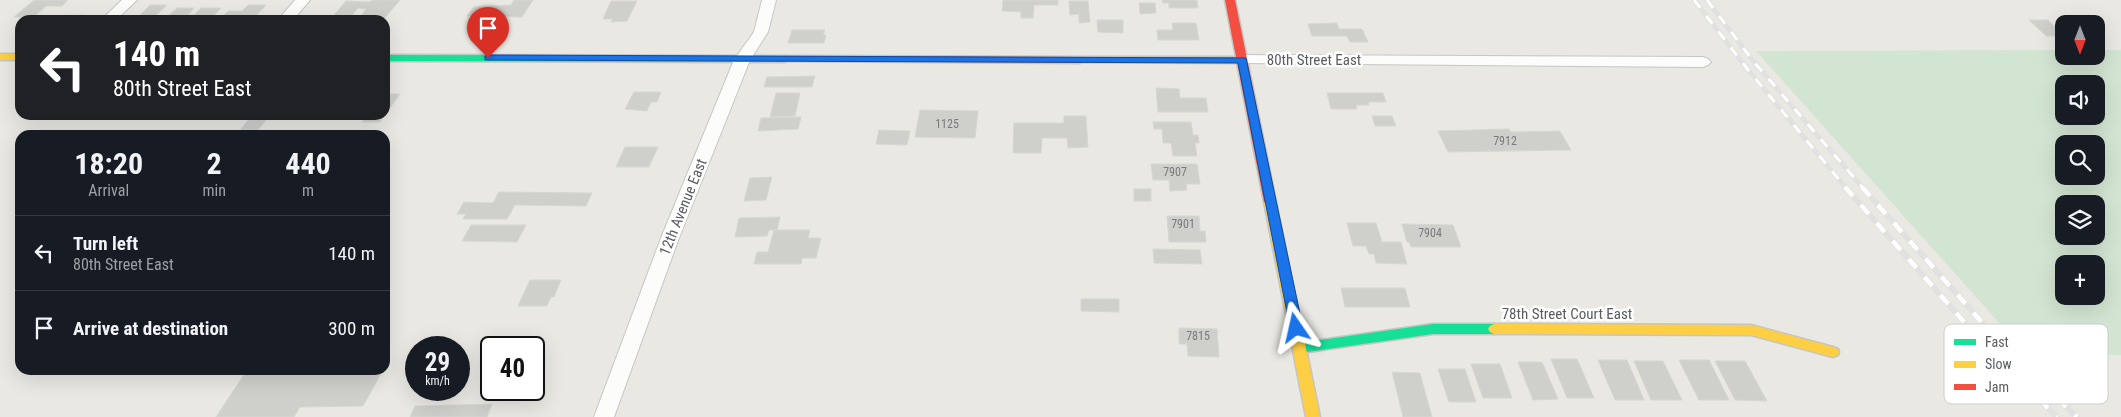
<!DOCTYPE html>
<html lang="en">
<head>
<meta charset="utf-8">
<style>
	:root { --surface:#171b24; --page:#242831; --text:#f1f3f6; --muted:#9ea1a6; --line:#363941 }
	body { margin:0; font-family:"Roboto Condensed",sans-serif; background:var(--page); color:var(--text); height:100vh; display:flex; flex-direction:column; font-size:19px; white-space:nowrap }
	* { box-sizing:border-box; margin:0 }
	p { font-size:16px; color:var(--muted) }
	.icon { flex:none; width:28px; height:28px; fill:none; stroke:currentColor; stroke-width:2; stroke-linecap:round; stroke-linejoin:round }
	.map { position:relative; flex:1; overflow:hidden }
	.details { position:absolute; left:15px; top:130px; width:375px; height:245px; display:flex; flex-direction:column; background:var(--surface); border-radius:15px; box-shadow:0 5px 20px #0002 }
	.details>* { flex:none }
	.hud { position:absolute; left:15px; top:15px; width:375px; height:105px; border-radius:15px; box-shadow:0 5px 20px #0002; background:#202124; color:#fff; overflow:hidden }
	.needle { width:32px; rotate:180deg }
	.fabs { position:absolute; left:2055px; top:15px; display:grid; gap:10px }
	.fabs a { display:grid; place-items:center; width:50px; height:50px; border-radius:10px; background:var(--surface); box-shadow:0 5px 20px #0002; font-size:25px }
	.speed { position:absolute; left:405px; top:336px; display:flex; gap:10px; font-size:25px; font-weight:700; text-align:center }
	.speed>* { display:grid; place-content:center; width:65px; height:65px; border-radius:50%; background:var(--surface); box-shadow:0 5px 20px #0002; line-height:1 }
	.speed small { font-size:12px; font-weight:400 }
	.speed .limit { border:2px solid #111; border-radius:8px; background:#fff; color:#111 }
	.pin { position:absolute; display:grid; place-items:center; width:42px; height:42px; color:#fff; margin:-51px -21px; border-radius:50% 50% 50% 0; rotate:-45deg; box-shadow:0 0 5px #0007 }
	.pin .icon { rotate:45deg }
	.me { position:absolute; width:55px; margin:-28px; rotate:349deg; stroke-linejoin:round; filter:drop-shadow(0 0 4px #0008) }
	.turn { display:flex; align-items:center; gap:18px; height:105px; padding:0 15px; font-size:22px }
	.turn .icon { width:65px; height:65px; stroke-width:2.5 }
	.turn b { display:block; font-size:35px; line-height:42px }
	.eta { display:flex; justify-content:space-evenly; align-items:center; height:85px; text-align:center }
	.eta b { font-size:30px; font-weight:700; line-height:35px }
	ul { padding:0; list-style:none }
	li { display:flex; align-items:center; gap:15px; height:75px; padding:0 15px; border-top:1px solid var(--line) }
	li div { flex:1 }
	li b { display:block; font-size:19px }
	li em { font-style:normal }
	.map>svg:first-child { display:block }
</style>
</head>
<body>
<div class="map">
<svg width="2121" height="417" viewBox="0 0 2121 417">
	<rect width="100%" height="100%" fill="#e9e8e3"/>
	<!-- green -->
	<path fill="#d2e4d2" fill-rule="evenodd" d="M2064 50V56H2096V50H2121V355H2028L1756 51ZM2064 84H2096V116H2064ZM2064 144H2096V176H2064ZM2064 204H2096V236H2064ZM2064 264H2096V296H2064Z"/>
	<!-- building -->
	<g fill="#cfcfcc" stroke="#d7d7d2">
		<polygon points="34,0 68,0 62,6 46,6 35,16 84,15 79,20 26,20 29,17 14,17"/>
		<polygon points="372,0 400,0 384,19 359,19 366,9 358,8 348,20 330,20 346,1 370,2"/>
		<polygon points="514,0 533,0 522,17 467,16 474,7 511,5"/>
		<polygon points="1003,0 1058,0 1058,5 1034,5 1033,18 1021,18 1021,12 1002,11"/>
		<polygon points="1162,0 1197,0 1198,8 1169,8 1169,3 1163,3"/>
		<polygon points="611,1 637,1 627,21 611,22 613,19 603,19"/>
		<polygon points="1069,1 1088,1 1090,22 1079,23 1079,14 1070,15"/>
		<polygon points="1139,3 1155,3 1156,13 1140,14"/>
		<polygon points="150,5 167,5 151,20 135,20"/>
		<polygon points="248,5 266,5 255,17 244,16 240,20 219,20 228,11 242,11"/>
		<polygon points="177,8 194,8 188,15 194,15 201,8 221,8 210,20 164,20"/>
		<polygon points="1097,20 1123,20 1123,33 1098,32"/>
		<polygon points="2029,20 2048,20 2064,36 2046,36"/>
		<polygon points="1172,23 1196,23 1199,40 1158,40 1157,30 1173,30"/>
		<polygon points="1337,23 1339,29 1362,29 1368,42 1350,42 1347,36 1312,36 1308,24"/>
		<polygon points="792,30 825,30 823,35 826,35 824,43 788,43"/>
		<polygon points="815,76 812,87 764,87 767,77"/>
		<polygon points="1156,88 1179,89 1180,98 1206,98 1208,112 1158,112"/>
		<polygon points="634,92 661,92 657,102 651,102 647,111 625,109"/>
		<polygon points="776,93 800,93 795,116 770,117"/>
		<polygon points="1327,93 1383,93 1386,102 1368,102 1369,105 1356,105 1357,109 1331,109"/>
		<polygon points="385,94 400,94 380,122 362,122 367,115 385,115"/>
		<polygon points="920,110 978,111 975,138 915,137"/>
		<polygon points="313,115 343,115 341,118 310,119"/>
		<polygon points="1064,116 1086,116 1088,147 1068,148 1067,138 1042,138 1041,153 1013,153 1014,123 1064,123"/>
		<polygon points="1372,116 1392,116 1396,126 1375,126"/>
		<polygon points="801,117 798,129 758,131 761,118"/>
		<polygon points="249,119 267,119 254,135 236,135"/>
		<polygon points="1153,122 1191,122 1193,135 1198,135 1199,143 1195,143 1197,156 1173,156 1171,143 1163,143 1162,129 1154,129"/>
		<polygon points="1509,129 1511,132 1560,131 1571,150 1448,152 1438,131"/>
		<polygon points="879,130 910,131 907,145 876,144"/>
		<polygon points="625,147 658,147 649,167 616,167"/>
		<polygon points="1151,164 1197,164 1200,184 1186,184 1187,190 1170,191 1169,180 1153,180"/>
		<polygon points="772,177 766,200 744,201 750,178"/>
		<rect x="1134" y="189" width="17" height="12"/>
		<polygon points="499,192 592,193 586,206 515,205 507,219 463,219 466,214 457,214 464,202 493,203"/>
		<polygon points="1167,216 1199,216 1200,231 1205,231 1206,242 1169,242"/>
		<polygon points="780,217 777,230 769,230 767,236 735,237 739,218"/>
		<polygon points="1347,223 1376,223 1382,242 1401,242 1407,264 1376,263 1374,254 1369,254 1366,246 1353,246"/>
		<polygon points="1402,224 1453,225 1461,247 1411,247 1409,242 1407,242"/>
		<polygon points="471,225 526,225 517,242 462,241"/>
		<polygon points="774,230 810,230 808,238 821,238 816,258 802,258 801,264 754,264 757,252 768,252"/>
		<polygon points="1153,249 1200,250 1202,264 1154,263"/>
		<polygon points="530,280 561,280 554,297 551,297 547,306 518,306"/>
		<polygon points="1341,288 1405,288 1410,307 1345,307"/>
		<polygon points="1081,299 1119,299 1119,312 1081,311"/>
		<polygon points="1179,328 1217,329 1219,357 1188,356 1187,344 1179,344"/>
		<polygon points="1551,359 1577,359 1594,398 1567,398"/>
		<polygon points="1598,360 1627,360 1644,400 1615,400"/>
		<polygon points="1679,360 1709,360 1729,400 1699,400"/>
		<polygon points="1634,361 1663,361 1682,400 1651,400"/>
		<polygon points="1715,361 1745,361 1767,401 1735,400"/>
		<polygon points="1518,362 1542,362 1558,399 1533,400"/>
		<polygon points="1471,364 1500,364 1512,398 1483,398"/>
		<polygon points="1438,369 1465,369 1476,402 1449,402"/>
		<polygon points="247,370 322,370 321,372 382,372 363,406 300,407 294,417 216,417"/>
		<polygon points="1392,372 1420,373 1432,417 1403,417"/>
		<polygon points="492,404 487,417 410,417 415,406"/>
	</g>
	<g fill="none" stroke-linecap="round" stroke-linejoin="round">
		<!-- street casing -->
		<g stroke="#c6c6c5" stroke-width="2">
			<g id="street">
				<polygon points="122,0 137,0 116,20 101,20"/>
				<polygon points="295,0 310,0 293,20 278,20"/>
				<polygon points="762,0 776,0 768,32 750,60 679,238 614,417 594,417 661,238 734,60 754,32"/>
				<polygon points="1243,55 1703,57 1708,59 1711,62 1708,65 1703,67 1238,63 1235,60 1238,57"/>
			</g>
		</g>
		<!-- fast casing -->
		<g stroke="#c5c5c3" stroke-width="3">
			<g id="fast">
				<polygon points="385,55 785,56 790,59 785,62 385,61"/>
				<polygon points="1080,57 1243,57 1248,60 1243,63 1077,62 1075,60"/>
				<polygon points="1433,324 1494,324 1498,326 1500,329 1498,332 1494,334 1433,334 1300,353 1295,351 1294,348 1295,345 1300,343"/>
			</g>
		</g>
		<!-- slow casing -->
		<g stroke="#c5c5c3" stroke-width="3">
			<g id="slow">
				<rect x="0" y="54" width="20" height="6"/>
				<polygon points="1270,198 1276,202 1320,417 1306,417 1264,202"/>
				<polygon points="1494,324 1751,325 1833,347 1838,349 1839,352 1838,355 1833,357 1751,335 1494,334 1490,332 1488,329 1490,326"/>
			</g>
		</g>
		<!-- jam casing -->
		<g stroke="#c5c5c3" stroke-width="3">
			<g id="jam">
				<polygon points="1225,0 1235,0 1276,202 1270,206 1264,202"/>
				<polygon points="785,56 1080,57 1085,60 1080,63 782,61 780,59"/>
			</g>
		</g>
		<!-- street -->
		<use href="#street" fill="#fcfcfb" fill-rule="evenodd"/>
		<!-- fast -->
		<use href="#fast" fill="#16e098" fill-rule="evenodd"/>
		<!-- slow -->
		<use href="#slow" fill="#ffcf43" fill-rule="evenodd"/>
		<!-- jam -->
		<use href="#jam" fill="#f24e42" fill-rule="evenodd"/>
		<!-- rail-far1 casing -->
		<g stroke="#e1e1e0" stroke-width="5">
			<g id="rail-far1">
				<polyline points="1694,0 1749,71 1846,188"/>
				<polyline points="1707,0 1754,62 1863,188"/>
			</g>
		</g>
		<!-- rail casing -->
		<g stroke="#e1e1e0" stroke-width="6">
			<g id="rail">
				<polyline points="1845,187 1974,333 2057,417"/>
				<polyline points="1862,187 2002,345 2077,417"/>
			</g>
		</g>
		<!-- rail-far1 -->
		<use href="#rail-far1" stroke="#fff" stroke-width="3" stroke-dasharray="10" stroke-linecap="butt"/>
		<!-- rail -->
		<use href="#rail" stroke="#fff" stroke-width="4.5" stroke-dasharray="12" stroke-linecap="butt"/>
	</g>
	<!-- route -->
	<polygon fill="#1a73e8" stroke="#114b97" points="488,55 1246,58 1303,328 1301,332 1292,332 1290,328 1238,63 485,60 485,56"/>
	<g text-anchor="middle" stroke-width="5" stroke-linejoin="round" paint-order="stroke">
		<!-- number labels -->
		<g font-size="12" fill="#787a7c">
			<text x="947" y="128">1125</text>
			<text x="1505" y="145">7912</text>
			<text x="1175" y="176">7907</text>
			<text x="1183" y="228">7901</text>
			<text x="1430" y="237">7904</text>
			<text x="1198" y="340">7815</text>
		</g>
		<!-- street labels -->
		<g font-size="15" fill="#5a5c60" stroke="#fff">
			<text x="1314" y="65">80th Street East</text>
			<text transform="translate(683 207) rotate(-68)" y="5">12th Avenue East</text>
			<text x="1567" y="319">78th Street Court East</text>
		</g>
	</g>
	<!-- legend -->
	<rect x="1944" y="324" width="164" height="80" rx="8" fill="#fff" stroke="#cececf" stroke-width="1"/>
	<rect x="1954" y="339" width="22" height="6" fill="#16e098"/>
	<rect x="1954" y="361" width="22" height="7" fill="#ffcf43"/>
	<rect x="1954" y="384" width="22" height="6" fill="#f24e42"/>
	<g font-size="14" fill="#5a5c60">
		<text x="1985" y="347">Fast</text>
		<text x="1985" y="369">Slow</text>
		<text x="1985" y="392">Jam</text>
	</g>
</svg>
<div class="fabs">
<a><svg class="needle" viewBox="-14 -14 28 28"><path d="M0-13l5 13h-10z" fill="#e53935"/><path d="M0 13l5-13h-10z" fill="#9ea1a6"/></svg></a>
<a><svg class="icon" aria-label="sound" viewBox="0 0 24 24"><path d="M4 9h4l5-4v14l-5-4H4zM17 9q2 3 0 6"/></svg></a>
<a><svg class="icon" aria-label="search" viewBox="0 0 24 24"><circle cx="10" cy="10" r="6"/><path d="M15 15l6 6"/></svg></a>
<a><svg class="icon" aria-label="layers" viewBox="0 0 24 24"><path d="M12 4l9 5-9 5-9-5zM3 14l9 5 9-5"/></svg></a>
<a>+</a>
</div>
<div class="speed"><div>29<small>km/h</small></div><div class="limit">40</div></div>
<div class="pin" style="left:488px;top:58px;background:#d93025"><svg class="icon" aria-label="arrive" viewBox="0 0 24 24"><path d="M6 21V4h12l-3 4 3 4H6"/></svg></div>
<svg class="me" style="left:1296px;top:328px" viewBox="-20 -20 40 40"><path d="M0-17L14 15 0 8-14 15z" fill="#1a73e8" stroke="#fff" stroke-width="4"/></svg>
<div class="hud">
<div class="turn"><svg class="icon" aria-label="left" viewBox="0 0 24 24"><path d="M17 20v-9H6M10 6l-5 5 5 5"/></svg><div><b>140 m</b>80th Street East</div></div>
</div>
<section class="details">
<div class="eta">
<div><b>18:20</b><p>Arrival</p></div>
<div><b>2</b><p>min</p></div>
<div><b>440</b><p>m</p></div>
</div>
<ul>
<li><svg class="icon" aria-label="left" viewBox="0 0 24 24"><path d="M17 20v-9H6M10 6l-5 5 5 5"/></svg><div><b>Turn left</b><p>80th Street East</p></div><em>140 m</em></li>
<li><svg class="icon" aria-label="arrive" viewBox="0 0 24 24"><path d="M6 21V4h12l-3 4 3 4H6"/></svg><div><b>Arrive at destination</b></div><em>300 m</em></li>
</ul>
</section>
</div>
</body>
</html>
